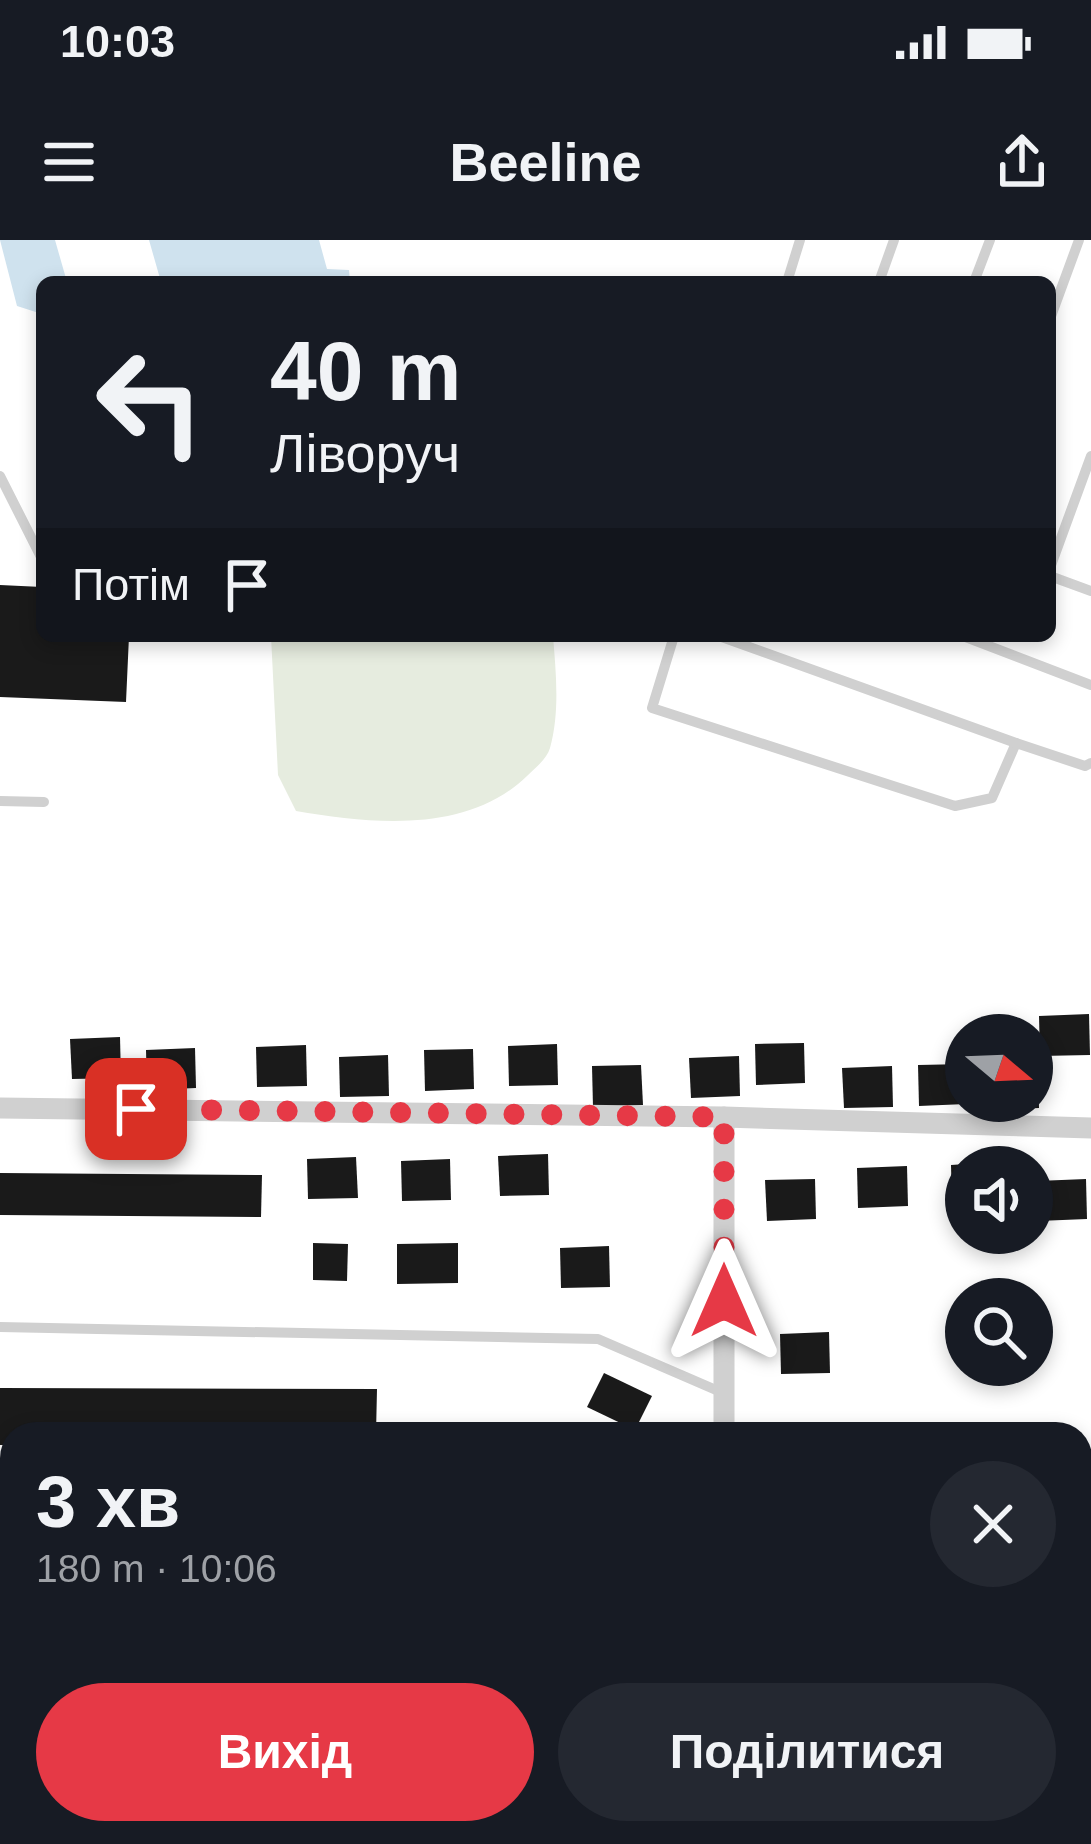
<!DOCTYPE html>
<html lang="uk">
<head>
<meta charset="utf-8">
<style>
	:root { --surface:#171b24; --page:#242831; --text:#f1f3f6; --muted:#9ea1a6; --accent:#e63946 }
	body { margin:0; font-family:Arial,sans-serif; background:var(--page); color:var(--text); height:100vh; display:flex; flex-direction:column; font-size:45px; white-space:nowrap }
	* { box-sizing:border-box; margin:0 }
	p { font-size:39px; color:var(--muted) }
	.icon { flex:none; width:66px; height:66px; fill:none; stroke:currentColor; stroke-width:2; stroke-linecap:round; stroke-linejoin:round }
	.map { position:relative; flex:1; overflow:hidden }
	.drawer { position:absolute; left:0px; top:1182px; width:1092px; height:423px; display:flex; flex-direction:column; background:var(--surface); border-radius:36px 36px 0 0; box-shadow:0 6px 18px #0003 }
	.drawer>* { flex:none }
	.guide { position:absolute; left:36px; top:36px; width:1020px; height:366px; border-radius:18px; box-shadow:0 6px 18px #0003; background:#171b24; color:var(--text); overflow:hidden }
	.needle { width:78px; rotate:109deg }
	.controls { position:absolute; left:945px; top:774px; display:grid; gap:24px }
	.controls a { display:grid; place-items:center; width:108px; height:108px; border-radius:50%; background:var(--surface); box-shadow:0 6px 18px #0003; font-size:60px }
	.pin { position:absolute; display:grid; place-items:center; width:102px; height:102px; color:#fff; margin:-51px; border-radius:24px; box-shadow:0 6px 18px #0006 }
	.me { position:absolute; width:132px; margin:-66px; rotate:0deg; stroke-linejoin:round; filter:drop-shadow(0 0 9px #0008) }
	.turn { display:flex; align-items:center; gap:42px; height:252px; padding:0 36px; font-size:54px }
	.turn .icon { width:156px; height:156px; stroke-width:2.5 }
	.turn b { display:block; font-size:84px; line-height:102px }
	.then { display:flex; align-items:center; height:114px; padding:0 36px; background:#0003; gap:24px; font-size:45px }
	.round { display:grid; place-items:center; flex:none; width:126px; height:126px; border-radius:63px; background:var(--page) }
	.headline { display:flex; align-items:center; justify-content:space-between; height:204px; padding:0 36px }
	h1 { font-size:72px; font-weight:800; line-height:90px }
	.primary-button { display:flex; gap:24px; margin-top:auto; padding:24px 36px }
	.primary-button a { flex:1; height:138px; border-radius:72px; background:var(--accent); color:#fff; font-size:48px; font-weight:800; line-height:138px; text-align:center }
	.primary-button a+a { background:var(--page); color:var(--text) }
	.status { display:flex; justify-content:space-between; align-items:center; height:84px; padding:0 60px; background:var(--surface); direction:ltr }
	.status svg { height:33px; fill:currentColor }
	header { display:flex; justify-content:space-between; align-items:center; height:156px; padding:0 36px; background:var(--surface); font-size:54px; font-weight:800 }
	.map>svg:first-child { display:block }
</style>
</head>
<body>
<div class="status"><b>10:03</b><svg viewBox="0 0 49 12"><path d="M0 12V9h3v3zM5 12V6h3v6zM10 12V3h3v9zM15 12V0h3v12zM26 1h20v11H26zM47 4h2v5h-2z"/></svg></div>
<header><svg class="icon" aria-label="menu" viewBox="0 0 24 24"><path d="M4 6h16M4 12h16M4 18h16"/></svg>Beeline<svg class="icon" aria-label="share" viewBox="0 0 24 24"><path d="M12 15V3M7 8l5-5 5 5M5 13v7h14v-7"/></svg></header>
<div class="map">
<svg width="1091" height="1604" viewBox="0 0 1091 1604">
	<rect width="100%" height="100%" fill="#fff"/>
	<!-- green -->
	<path fill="#e6ecdf" d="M271 396H553C556 433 560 472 550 508 547 519 535 528 527 536 467 594 373 584 296 571L278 535Z"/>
	<!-- water -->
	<g fill="#cfe2ee">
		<polygon points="0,0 55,0 67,42 42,42 42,74 17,66"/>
		<polygon points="149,0 319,0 327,29 349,30 350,42 161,42"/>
	</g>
	<!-- building -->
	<g fill="#1a1a1a">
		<polygon points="0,345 42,347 42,396 129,396 126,462 0,457"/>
		<polygon points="1089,774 1090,815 1040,816 1039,776"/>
		<polygon points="120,797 121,838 72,839 70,799"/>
		<polygon points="804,803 805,843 756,845 755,804"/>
		<polygon points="557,804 558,845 509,846 508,806"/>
		<polygon points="306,805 307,846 257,847 256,807"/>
		<polygon points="195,808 196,848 147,850 146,810"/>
		<polygon points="473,809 474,849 425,851 424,810"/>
		<polygon points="388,815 389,856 340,857 339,817"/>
		<polygon points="739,816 740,856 691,858 689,818"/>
		<polygon points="966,824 966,864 919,866 918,825"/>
		<polygon points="641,825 643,865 593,867 592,826"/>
		<polygon points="892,826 893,867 844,868 842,828"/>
		<polygon points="1032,828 1038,828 1039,868 990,870 990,861 1032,861"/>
		<polygon points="548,914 549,955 500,956 498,916"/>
		<polygon points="356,917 358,958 308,959 307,919"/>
		<polygon points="450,919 451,960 402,961 401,921"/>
		<polygon points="966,924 966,965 952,965 951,925"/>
		<polygon points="907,926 908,966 858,968 857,928"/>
		<polygon points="0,933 262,935 261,977 0,975"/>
		<polygon points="815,939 816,979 767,981 765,940"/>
		<polygon points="1086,939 1087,979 1038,981 1037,941"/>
		<polygon points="313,1003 348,1004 347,1041 313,1040"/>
		<polygon points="458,1003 458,1043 397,1044 397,1004"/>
		<polygon points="609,1006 610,1047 561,1048 560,1008"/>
		<polygon points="829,1092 830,1133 781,1134 780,1094"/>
		<polygon points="604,1133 652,1156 635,1190 587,1167"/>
		<polygon points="0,1148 377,1149 376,1194 12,1194 12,1205 0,1205"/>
		<polygon points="1091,1209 1091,1250 1080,1250 1080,1210"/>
		<polygon points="1080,1317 1091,1317 1091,1357 1081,1358"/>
		<rect x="0" y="1482" width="12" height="63"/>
		<rect x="415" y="1593" width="250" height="11"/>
		<polygon points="753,1593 802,1593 803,1604 754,1604"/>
		<polygon points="894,1593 944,1593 944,1604 895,1604"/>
	</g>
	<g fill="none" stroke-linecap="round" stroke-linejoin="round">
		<!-- service -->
		<g stroke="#d0d0d0" stroke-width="10">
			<polyline points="787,42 800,0"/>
			<polyline points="879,42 894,0"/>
			<polyline points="974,42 990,0"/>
			<polyline points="1050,79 1079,0"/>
			<polyline points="0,236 41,317"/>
			<polyline points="1050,328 1091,216"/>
			<polyline points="1050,336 1091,351"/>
			<polyline points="674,396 652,468 955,566 992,558 1016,503 1085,526 1091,523"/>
			<polyline points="719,396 1016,503"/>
			<polyline points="963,396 1091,445"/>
			<polyline points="0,561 44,562"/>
			<polyline points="0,1087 598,1099 723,1153"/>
			<polyline points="0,1224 12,1224"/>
			<polyline points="0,1425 12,1425"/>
		</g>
		<!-- minor -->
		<g stroke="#d0d0d0" stroke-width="21">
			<polyline points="0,868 724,877 1091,888"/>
			<polyline points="724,1194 724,877"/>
			<polyline points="1080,1286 1091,1286"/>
			<polyline points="720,1604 721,1593"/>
		</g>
	</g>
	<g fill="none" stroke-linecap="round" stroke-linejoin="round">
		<!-- route -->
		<polyline stroke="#e63946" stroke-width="21" stroke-dasharray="0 37.8" points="136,869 724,877 724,1061"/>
	</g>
</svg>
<div class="controls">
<a><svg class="needle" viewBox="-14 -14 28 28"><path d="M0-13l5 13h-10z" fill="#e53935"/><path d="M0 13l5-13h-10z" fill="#9ea1a6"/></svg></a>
<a><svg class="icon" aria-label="sound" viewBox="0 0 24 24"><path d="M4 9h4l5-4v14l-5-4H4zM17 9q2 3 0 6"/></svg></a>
<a><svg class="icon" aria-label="search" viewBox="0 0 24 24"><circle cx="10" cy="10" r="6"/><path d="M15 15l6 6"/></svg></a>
</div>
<div class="pin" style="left:136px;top:869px;background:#d93025"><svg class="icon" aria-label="arrive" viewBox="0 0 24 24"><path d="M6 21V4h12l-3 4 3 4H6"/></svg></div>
<svg class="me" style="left:724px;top:1061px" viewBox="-20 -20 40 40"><path d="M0-17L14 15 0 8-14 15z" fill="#e63946" stroke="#fff" stroke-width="4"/></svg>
<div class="guide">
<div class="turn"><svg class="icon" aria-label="left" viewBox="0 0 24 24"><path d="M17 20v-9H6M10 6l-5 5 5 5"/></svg><div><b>40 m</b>Ліворуч</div></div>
<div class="then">Потім<svg class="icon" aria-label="arrive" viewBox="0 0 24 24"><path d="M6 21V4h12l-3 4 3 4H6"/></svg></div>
</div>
<section class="drawer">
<div class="headline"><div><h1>3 хв</h1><p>180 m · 10:06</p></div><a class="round"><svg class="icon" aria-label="close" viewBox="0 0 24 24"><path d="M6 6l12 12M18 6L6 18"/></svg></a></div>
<div class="primary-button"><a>Вихід</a><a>Поділитися</a></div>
</section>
</div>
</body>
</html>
